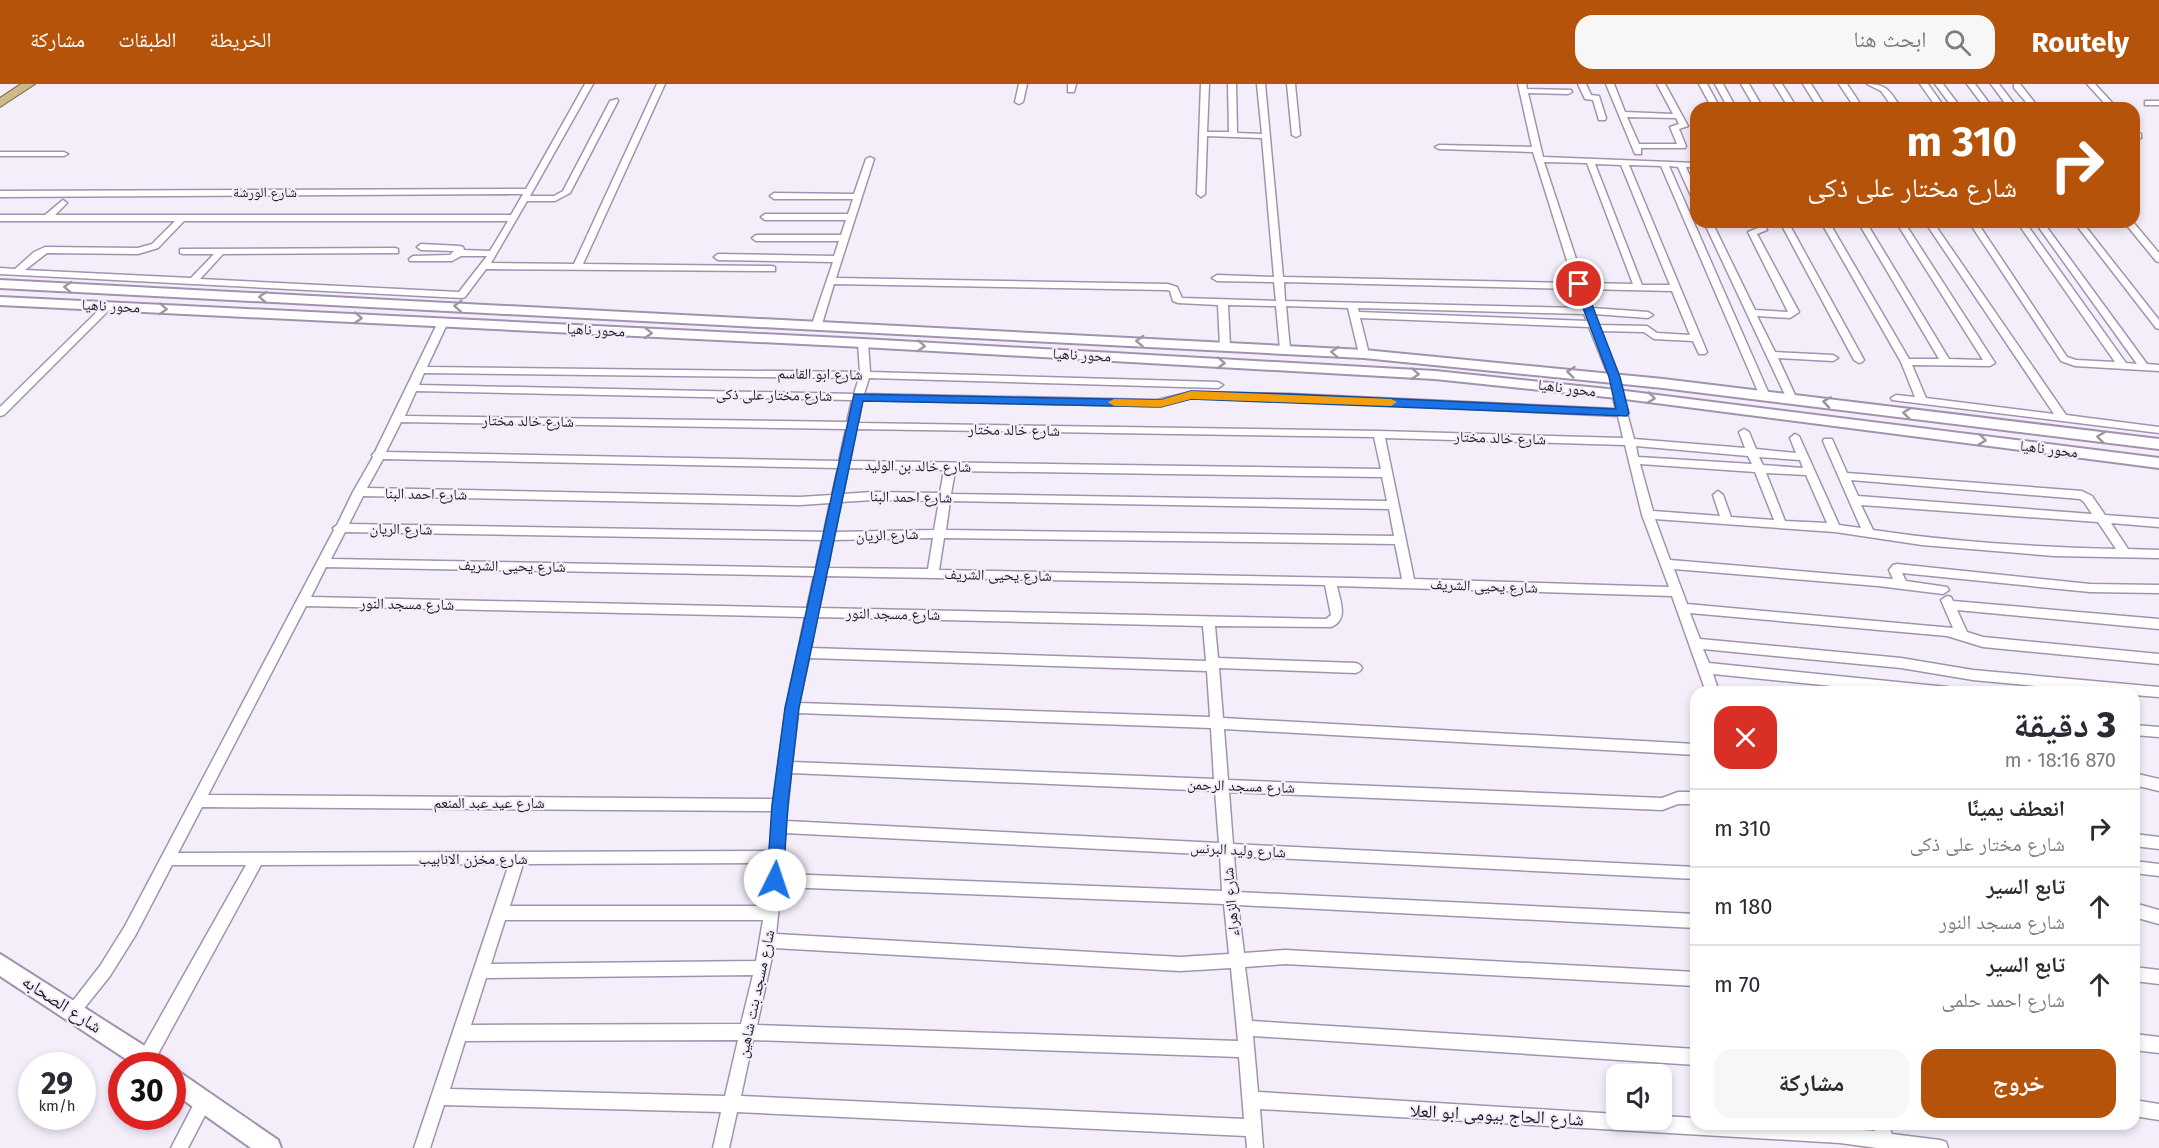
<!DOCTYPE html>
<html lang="ar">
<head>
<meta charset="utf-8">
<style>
	:root { --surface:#fff; --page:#f7f7f7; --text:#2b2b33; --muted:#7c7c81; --line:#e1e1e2; --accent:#b45309 }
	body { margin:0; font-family:"Fira Sans","Noto Naskh Arabic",sans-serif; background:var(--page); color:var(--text); direction:rtl; height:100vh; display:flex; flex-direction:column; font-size:22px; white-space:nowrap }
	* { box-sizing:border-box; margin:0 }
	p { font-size:20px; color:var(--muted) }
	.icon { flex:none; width:33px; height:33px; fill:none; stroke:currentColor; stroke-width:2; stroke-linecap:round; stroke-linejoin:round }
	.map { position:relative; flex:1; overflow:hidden; direction:ltr }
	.side { position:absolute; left:1690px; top:602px; width:450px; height:444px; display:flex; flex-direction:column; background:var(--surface); border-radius:18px; box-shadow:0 3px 9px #0003; direction:rtl }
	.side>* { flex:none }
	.top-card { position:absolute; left:1690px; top:18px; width:450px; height:126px; border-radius:18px; box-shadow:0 3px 9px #0003; direction:rtl; background:#b45309; color:#fff; overflow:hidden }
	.buttons { position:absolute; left:1606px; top:980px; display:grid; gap:12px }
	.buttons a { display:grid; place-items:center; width:66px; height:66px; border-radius:12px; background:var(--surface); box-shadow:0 3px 9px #0003; font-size:30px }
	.speed { position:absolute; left:18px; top:968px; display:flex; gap:12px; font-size:30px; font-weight:700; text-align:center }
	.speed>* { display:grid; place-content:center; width:78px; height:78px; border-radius:50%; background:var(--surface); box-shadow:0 3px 9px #0003; line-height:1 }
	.speed small { font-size:15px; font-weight:400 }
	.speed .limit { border:9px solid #d22; background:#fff; color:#111 }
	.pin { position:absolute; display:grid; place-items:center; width:51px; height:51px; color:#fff; margin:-26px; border:3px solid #fff; border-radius:50%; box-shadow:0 2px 6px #0007 }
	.me { position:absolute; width:66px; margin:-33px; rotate:4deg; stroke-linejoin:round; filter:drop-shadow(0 0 4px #0008) }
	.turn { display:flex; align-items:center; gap:21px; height:126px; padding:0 24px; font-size:27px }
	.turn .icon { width:78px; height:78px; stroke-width:2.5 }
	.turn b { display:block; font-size:42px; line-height:51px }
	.round { display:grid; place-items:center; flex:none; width:63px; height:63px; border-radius:18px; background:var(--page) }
	.summary { display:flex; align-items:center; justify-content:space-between; height:102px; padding:0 24px }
	h1 { font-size:36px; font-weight:800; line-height:45px }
	.button { display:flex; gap:12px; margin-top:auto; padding:12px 24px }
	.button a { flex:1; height:69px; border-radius:18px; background:var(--accent); color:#fff; font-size:24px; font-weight:800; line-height:69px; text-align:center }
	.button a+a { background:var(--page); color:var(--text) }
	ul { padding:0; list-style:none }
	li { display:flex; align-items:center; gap:18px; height:78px; padding:0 24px; border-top:2px solid var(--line) }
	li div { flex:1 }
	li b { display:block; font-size:22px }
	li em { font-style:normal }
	header { display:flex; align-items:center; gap:36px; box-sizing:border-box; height:84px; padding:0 30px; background:var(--accent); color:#fff }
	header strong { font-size:28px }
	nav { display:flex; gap:33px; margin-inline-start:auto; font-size:21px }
	.search { width:420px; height:54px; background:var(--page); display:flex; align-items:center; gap:15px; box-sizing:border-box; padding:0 21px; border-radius:18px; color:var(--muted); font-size:22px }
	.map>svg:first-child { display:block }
</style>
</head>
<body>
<header>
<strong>Routely</strong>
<div class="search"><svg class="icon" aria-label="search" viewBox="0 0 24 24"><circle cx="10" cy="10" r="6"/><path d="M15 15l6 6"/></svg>ابحث هنا</div>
<nav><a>الخريطة</a><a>الطبقات</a><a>مشاركة</a></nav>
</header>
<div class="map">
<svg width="2159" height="1064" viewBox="0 0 2159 1064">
	<rect width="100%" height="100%" fill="#f4eefb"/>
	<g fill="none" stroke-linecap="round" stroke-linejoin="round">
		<!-- street casing -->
		<g stroke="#a193af" stroke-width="3">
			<g id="street">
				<path d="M585 0H593L530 112H554L563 107 610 17 617 15 618 17 570 109 555 117H527L491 179 574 180 657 0H665L583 180 772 182 775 183V187L486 185 465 213 462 214 0 190V184L15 185 34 168 45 163 138 164 152 160 175 137H0V131H45L63 116 67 119 55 131H511L523 110 0 113V107L526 105ZM184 137H508L490 167 464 166 463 163 460 162 421 160 417 163 421 166 454 167 450 171 413 172 409 175 410 177H452L461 172H487L459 208 200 195 223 170 398 169V165L395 164 180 165V169L183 170H214L191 194 25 186 47 169 138 170 158 164Z"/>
				<polygon points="1019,0 1027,0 1023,18 1019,20 1015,18"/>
				<polygon points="1068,0 1076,0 1074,8 1068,8"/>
				<path d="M1201 0H1209L1207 48H1229L1228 0H1236L1237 49 1262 50 1257 0H1265L1283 193 1574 199 1533 68 1439 65 1435 63 1439 61 1532 63 1518 0H1526L1527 5 1571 6 1572 8 1568 10 1528 9 1543 73 1696 79V83H1686L1696 106V117L1692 114 1678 83 1669 82 1769 310 1764 313 1759 310 1661 82 1629 81 1707 268 1705 270H1699L1693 257 1654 255 1644 248 1601 247 1619 293 1614 296 1609 293 1589 243 1360 234 1369 270 1364 273 1359 270 1348 224 1286 222 1290 265 1285 268 1280 265 1276 222 1228 221 1230 262 1225 265 1220 262 1218 221 1178 219 1173 217 1170 207 1167 206 834 200 822 240 817 243 812 240 833 178 718 176 714 173 718 170 834 172 839 157H756L752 154 756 151H841L846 136H765L761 133 765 130H848L853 115H774L770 112 774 109 854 110 866 75 870 73 874 75 836 194 1168 200 1177 203 1182 214 1276 217 1274 198 1217 197 1212 194 1217 191 1274 193 1262 54 1207 52 1205 110 1201 113 1197 110ZM1544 78 1587 79 1633 200 1584 199ZM1595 80 1621 81 1670 201H1642ZM1284 198 1576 205 1582 224 1285 217ZM1585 205 1672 207 1690 251 1657 249 1647 242 1598 241 1594 230 1648 234 1653 231 1648 228 1592 224ZM1358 224 1584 230 1587 237 1359 228Z"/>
				<polygon points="1287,0 1295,0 1300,51 1296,53 1292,51"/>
				<polygon points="1578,0 1586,0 1591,11 1599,12 1606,34 1605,36 1599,36 1593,16 1585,15"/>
				<path d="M1606 0H1614L1625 28 1673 30 1657 0H1665L1688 42 1679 45 1686 62 1685 64H1641V70H1635ZM1627 33 1676 34 1679 40 1670 43 1677 60H1639Z"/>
				<polygon points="1699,0 1707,0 1720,24 1712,24"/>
				<polygon points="1715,0 1723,0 1736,24 1728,24"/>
				<polygon points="1741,0 1749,0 1763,24 1755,24"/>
				<polygon points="1774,0 1782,0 1797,24 1789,24"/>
				<polygon points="1803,0 1811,0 1826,24 1818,24"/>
				<polygon points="1839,0 1847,0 1863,24 1855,24"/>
				<path d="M1867 0C1888 0 1890 8 1901 24H1893L1881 7Z"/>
				<polygon points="1920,0 1928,0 1945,24 1937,24"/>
				<polygon points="1935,0 1943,0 1961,24 1953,24"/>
				<polygon points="1967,0 1975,0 1989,19 2005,19 1991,0 1999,0 2015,21 2011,23 1985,24"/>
				<polygon points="2014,0 2020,0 2039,24 2031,24 2014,4"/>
				<polygon points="2087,0 2095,0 2117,24 2109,24"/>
				<rect x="2145" y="17" width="14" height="4"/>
				<polygon points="2134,46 2141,50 2141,54 2134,53"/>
				<polygon points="0,68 64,68 68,70 64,72 0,72"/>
				<polygon points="1704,138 1712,138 1755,226 1788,228 1748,148 1758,144 1756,138 1764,138 1767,146 1757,150 1799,228 1790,234 1757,232 1775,268 1833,271 1838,274 1833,277 1778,274 1796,313 1795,315 1791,316 1786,313"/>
				<polygon points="1780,138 1788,138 1864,276 1862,278 1859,279 1854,276"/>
				<polygon points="1821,138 1829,138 1909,275 1939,275 1858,138 1866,138 1949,275 1983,276 1896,138 1904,138 1995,279 1990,282 1912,281 1926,314 2054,330 1925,138 1933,138 2066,331 2159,343 2159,349 1892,316 1891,314 1896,311 1915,313 1901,278"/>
				<polygon points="1969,138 1977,138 2067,273 2076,276 2115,278 2017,138 2025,138 2126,279 2137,280 2035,138 2043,138 2147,280 2159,281 2159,287 2075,282 2061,277"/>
				<polygon points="2074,138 2082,138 2159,236 2159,245 2156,244"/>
				<polygon points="2124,138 2133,138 2159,169 2159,178 2156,177"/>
				<polygon points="108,219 111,220 111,224 4,331 0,332 0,323 105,220"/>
				<path d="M443 235 448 238 427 283 860 288 858 259 863 256 868 259 870 288 1218 298 1223 301 1218 304 869 294 864 310 1157 316 1191 308 1290 310 1616 325 1612 310 1617 307 1622 310 1634 355 1745 364 1739 348 1744 345 1749 348 1756 365 1796 369 1790 354 1795 350 1799 352 1839 441 1861 444 1823 357 1824 355H1832L1847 389 2082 407 2092 412 2105 431 2159 435V443L2111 439 2128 465 2159 466V474L2054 472 1922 461 1835 448 1655 435 1670 476 1893 495 1889 486 1893 481 1897 480 2090 500 2159 501V509L2090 508 1902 489 1906 497 1947 503 1949 506 1943 510 1878 502 1674 485 1687 520 1953 544 1941 516 1947 512 1951 513 1953 517 2159 535V545L1957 526 1967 548 1983 553 2159 570V580L1983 563 1947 552 1690 529 1700 555 1901 574 1973 586 2159 603V613L2134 611V608H2098L1973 596 1901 584 1703 565 1709 579 1947 603 1951 604 1953 608H1891L1713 590 1719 608H1706L1672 512 1337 502C1340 517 1349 536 1331 543L1215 542 1218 574 1356 579 1360 581 1362 584 1360 587 1356 589 1219 584 1223 634 1696 660V671L1224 645 1228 696 1662 714 1678 708H1696V720H1678L1662 726 1229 708 1233 760 1696 783V795L1234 772 1237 808 1696 830V844L1238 821 1244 869 1285 866 1696 888V902L1285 880 1245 883 1252 937 1696 965V981L1253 952 1258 1008 1617 1030V1035H1662V1032L1696 1034V1040H1785L1875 1047 1872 1040H1888L1892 1050 1940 1056 1946 1058 1948 1064H1877L1840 1059 1260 1025 1263 1064H1247L1246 1052 737 1028 729 1064H713L721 1028 444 1021 430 1064H414L509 780 261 781 152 981H141L138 975 140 969 246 781H172L135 852 110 892 78 932 73 935 68 932 65 927 100 882 125 842 334 446 333 444 337 441 353 408 373 373 372 371 375 368 438 238ZM424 289 859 294 854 310 419 301ZM416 307 852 316 847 338 405 332ZM1191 314 1290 316 1618 332 1623 354 1379 347 858 339 862 316 1157 322ZM401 338 846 345 839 377 386 368ZM856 345 1374 353 1381 385 850 377ZM1385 354 1625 361 1642 431 1669 503 1414 495ZM1636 362 1748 372 1752 380 1638 373ZM1759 373 1800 376 1803 384 1763 381ZM383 375 838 384 832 411 800 413 367 404ZM1640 380 1755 388 1774 436 1731 433 1723 411 1718 407 1713 411 1720 432 1653 427ZM848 384 944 386 940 409 872 408 843 410ZM955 387 1382 393 1387 417 951 410ZM1766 389 1806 391 1827 439 1785 437ZM1851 396 2080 415 2084 418 2092 430 1858 412ZM363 412 800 421 830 419 824 448 349 440ZM872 416 939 417 934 446 835 448 841 418ZM950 417 1389 425 1394 452 946 446ZM1861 421 2098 438 2116 465C2035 463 1953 458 1873 446ZM345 448 822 456 816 484 331 475ZM933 454 928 485 828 484 833 456ZM944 454 1395 460 1402 495 939 486ZM326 483 814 492 807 524 311 513ZM826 492 1325 501 1331 531 1326 535 819 524ZM306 522 805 533 786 624 774 715 208 711ZM817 533 1203 542 1206 577 811 564ZM809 574 1207 587 1210 633 799 619ZM798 629 1211 644 1214 695 792 678ZM791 689 1215 707 1219 759 786 737ZM202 723 773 727 770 767 178 769ZM785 749 1220 771 1222 807 783 790ZM769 779 765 822H510L523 780ZM781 803 1224 820 1229 870 1180 873 776 850ZM505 836H763L756 877 491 880ZM774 864 1180 887 1231 884 1238 957 757 941ZM753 891 741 940 471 941 486 894ZM738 956 725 1012 450 1005 465 957ZM753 956 1239 973 1244 1035 741 1012Z"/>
				<polygon points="2134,641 2159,643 2159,653 2134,651"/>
				<polygon points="2134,689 2159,695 2159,707 2134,701"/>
				<polygon points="2134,750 2159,753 2159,765 2134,762"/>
				<polygon points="2134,777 2159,780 2159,792 2134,789"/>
				<polygon points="2134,819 2159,826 2159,840 2134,833"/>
				<polygon points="2134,883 2159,886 2159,900 2134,897"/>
				<polygon points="2134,950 2159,953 2159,969 2134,966"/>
				<polygon points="205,1008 211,1010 213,1016 188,1064 171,1064 199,1010"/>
				<polygon points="2134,1016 2159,1020 2159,1036 2134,1032"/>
			</g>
		</g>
		<!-- secondary casing -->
		<g stroke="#a193af" stroke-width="4">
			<g id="secondary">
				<polygon points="0,196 1364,266 1663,295 2159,355 2159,365 1663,304 1364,274 0,204"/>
				<polygon points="0,213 863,255 1435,287 1617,306 2159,374 2159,384 1617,314 1435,295 863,263 0,221"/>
				<polygon points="0,870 162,973 165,981 135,981 0,892"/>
				<polygon points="172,983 278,1056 281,1064 251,1064 172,1008"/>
			</g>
		</g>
		<!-- primary casing -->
		<g stroke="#796235" stroke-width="2">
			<polygon id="primary" points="21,0 35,0 0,23 0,14"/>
		</g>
		<!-- street -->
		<use href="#street" fill="#fff" fill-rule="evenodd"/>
		<!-- secondary -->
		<use href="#secondary" fill="#fff" fill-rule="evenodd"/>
		<!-- primary -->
		<use href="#primary" fill="#ccb98c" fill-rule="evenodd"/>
	</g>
	<!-- one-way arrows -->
	<defs><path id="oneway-chevron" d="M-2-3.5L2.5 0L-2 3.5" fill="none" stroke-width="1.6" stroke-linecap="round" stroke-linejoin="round" transform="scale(1.5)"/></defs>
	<g stroke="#9a989c">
		<use href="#oneway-chevron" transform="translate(68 203) rotate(-177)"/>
		<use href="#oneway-chevron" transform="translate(263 213) rotate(-177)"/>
		<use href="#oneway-chevron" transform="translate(458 222) rotate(-177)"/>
		<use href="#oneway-chevron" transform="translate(163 225) rotate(3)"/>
		<use href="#oneway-chevron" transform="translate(358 234) rotate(3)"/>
		<use href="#oneway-chevron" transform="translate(648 249) rotate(3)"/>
		<use href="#oneway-chevron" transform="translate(1140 257) rotate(-177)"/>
		<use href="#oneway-chevron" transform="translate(921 262) rotate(3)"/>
		<use href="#oneway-chevron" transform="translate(1335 268) rotate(-177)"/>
		<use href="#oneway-chevron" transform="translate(1221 279) rotate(3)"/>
		<use href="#oneway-chevron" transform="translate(1571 288) rotate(-174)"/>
		<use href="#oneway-chevron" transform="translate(1415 290) rotate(3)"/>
		<use href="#oneway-chevron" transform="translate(1651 314) rotate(7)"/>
		<use href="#oneway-chevron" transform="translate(1827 318) rotate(-171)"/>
		<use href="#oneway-chevron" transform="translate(1907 329) rotate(-173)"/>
		<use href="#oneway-chevron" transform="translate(2101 353) rotate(-173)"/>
		<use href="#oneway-chevron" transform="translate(1982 356) rotate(7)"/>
	</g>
	<!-- route -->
	<polygon fill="#1a73e8" stroke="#114b97" stroke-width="1.5" points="1579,197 1584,200 1620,293 1629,329 1627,332 1191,315 1161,323 863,317 799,624 788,721 783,796 781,802 775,804 769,802 767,796 772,721 785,624 854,310 1161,316 1191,307 1290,310 1616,325 1609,293 1574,200"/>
	<!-- slow -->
	<polygon fill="#f59e0b" points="1191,307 1391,315 1397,318 1391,322 1191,315 1161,323 1114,322 1108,318 1114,315 1161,316"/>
	<g text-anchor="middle" stroke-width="4.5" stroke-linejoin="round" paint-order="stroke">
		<!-- far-street labels -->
		<g font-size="14" fill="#1e1923" stroke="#f4eefb">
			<text x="265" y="113">شارع الورشة</text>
		</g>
		<!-- street labels -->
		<g font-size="15" fill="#1e1923" stroke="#f4eefb">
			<text transform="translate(111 222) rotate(3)" y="5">محور ناهيا</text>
			<text transform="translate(596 246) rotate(3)" y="5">محور ناهيا</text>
			<text transform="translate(1082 271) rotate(3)" y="5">محور ناهيا</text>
			<text transform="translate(820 290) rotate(1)" y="5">شارع ابو القاسم</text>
			<text transform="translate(1567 304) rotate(7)" y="5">محور ناهيا</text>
			<text transform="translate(774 311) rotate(1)" y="5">شارع مختار على ذكى</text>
			<text transform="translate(528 337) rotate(1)" y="5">شارع خالد مختار</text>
			<text transform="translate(1014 346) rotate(1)" y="5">شارع خالد مختار</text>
			<text transform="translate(1500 354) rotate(2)" y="5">شارع خالد مختار</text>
			<text transform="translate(2049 365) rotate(7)" y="5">محور ناهيا</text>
			<text transform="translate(918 382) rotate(1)" y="5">شارع خالد بن الوليد</text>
			<text transform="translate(426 410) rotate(1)" y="5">شارع احمد البنا</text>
			<text transform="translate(911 413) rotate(1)" y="5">شارع احمد البنا</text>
			<text transform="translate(401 445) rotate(1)" y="5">شارع الريان</text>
			<text transform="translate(887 451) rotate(-2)" y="5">شارع الريان</text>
			<text transform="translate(512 482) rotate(1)" y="5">شارع يحيى الشريف</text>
			<text transform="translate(998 491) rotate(1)" y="5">شارع يحيى الشريف</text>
			<text transform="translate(1484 502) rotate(2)" y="5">شارع يحيى الشريف</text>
			<text transform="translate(407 520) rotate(1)" y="5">شارع مسجد النور</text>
			<text transform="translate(893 530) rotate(1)" y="5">شارع مسجد النور</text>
			<text transform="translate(1241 702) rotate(2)" y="5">شارع مسجد الرحمن</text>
			<text x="489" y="724">شارع عيد عبد المنعم</text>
			<text transform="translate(1238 766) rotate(3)" y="5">شارع وليد البرنس</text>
			<text x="473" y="780">شارع مخزن الانابيب</text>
			<text transform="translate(1231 818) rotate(-95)" y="5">شارع الزهراء</text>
			<text transform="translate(756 910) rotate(-78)" y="5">شارع مسجد بنت شاهين</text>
		</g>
		<!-- near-street labels -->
		<g font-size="18" fill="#1e1923" stroke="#f4eefb">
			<text transform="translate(62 920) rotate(33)" y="6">شارع الصحابه</text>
			<text transform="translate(1497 1031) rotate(3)" y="6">شارع الحاج بيومى ابو العلا</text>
		</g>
	</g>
</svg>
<div class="buttons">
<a><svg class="icon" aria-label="sound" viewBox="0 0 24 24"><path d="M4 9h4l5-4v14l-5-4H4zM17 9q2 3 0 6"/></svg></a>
</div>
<div class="speed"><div>29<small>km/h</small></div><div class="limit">30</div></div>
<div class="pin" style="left:1579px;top:200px;background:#d93025"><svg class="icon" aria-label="arrive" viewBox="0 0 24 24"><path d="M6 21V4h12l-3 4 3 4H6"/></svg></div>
<svg class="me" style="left:775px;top:796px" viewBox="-20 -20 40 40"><circle r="19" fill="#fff"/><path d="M0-13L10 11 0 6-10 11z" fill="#1a73e8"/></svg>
<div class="top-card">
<div class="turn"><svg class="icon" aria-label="right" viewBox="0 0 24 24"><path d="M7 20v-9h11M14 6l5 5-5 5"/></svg><div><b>310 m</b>شارع مختار على ذكى</div></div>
</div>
<section class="side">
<div class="summary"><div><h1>3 دقيقة</h1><p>870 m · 18:16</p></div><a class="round" style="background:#d93025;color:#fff"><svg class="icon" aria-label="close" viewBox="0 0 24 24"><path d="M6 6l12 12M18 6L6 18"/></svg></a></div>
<ul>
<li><svg class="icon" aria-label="right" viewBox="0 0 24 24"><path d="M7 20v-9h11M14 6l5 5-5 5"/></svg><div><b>انعطف يمينًا</b><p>شارع مختار على ذكى</p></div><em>310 m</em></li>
<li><svg class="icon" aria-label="ahead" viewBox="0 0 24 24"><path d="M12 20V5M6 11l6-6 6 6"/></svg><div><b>تابع السير</b><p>شارع مسجد النور</p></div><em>180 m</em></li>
<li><svg class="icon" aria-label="ahead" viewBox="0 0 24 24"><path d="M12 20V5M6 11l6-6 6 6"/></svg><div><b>تابع السير</b><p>شارع احمد حلمى</p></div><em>70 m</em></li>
</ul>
<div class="button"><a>خروج</a><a>مشاركة</a></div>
</section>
</div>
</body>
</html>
